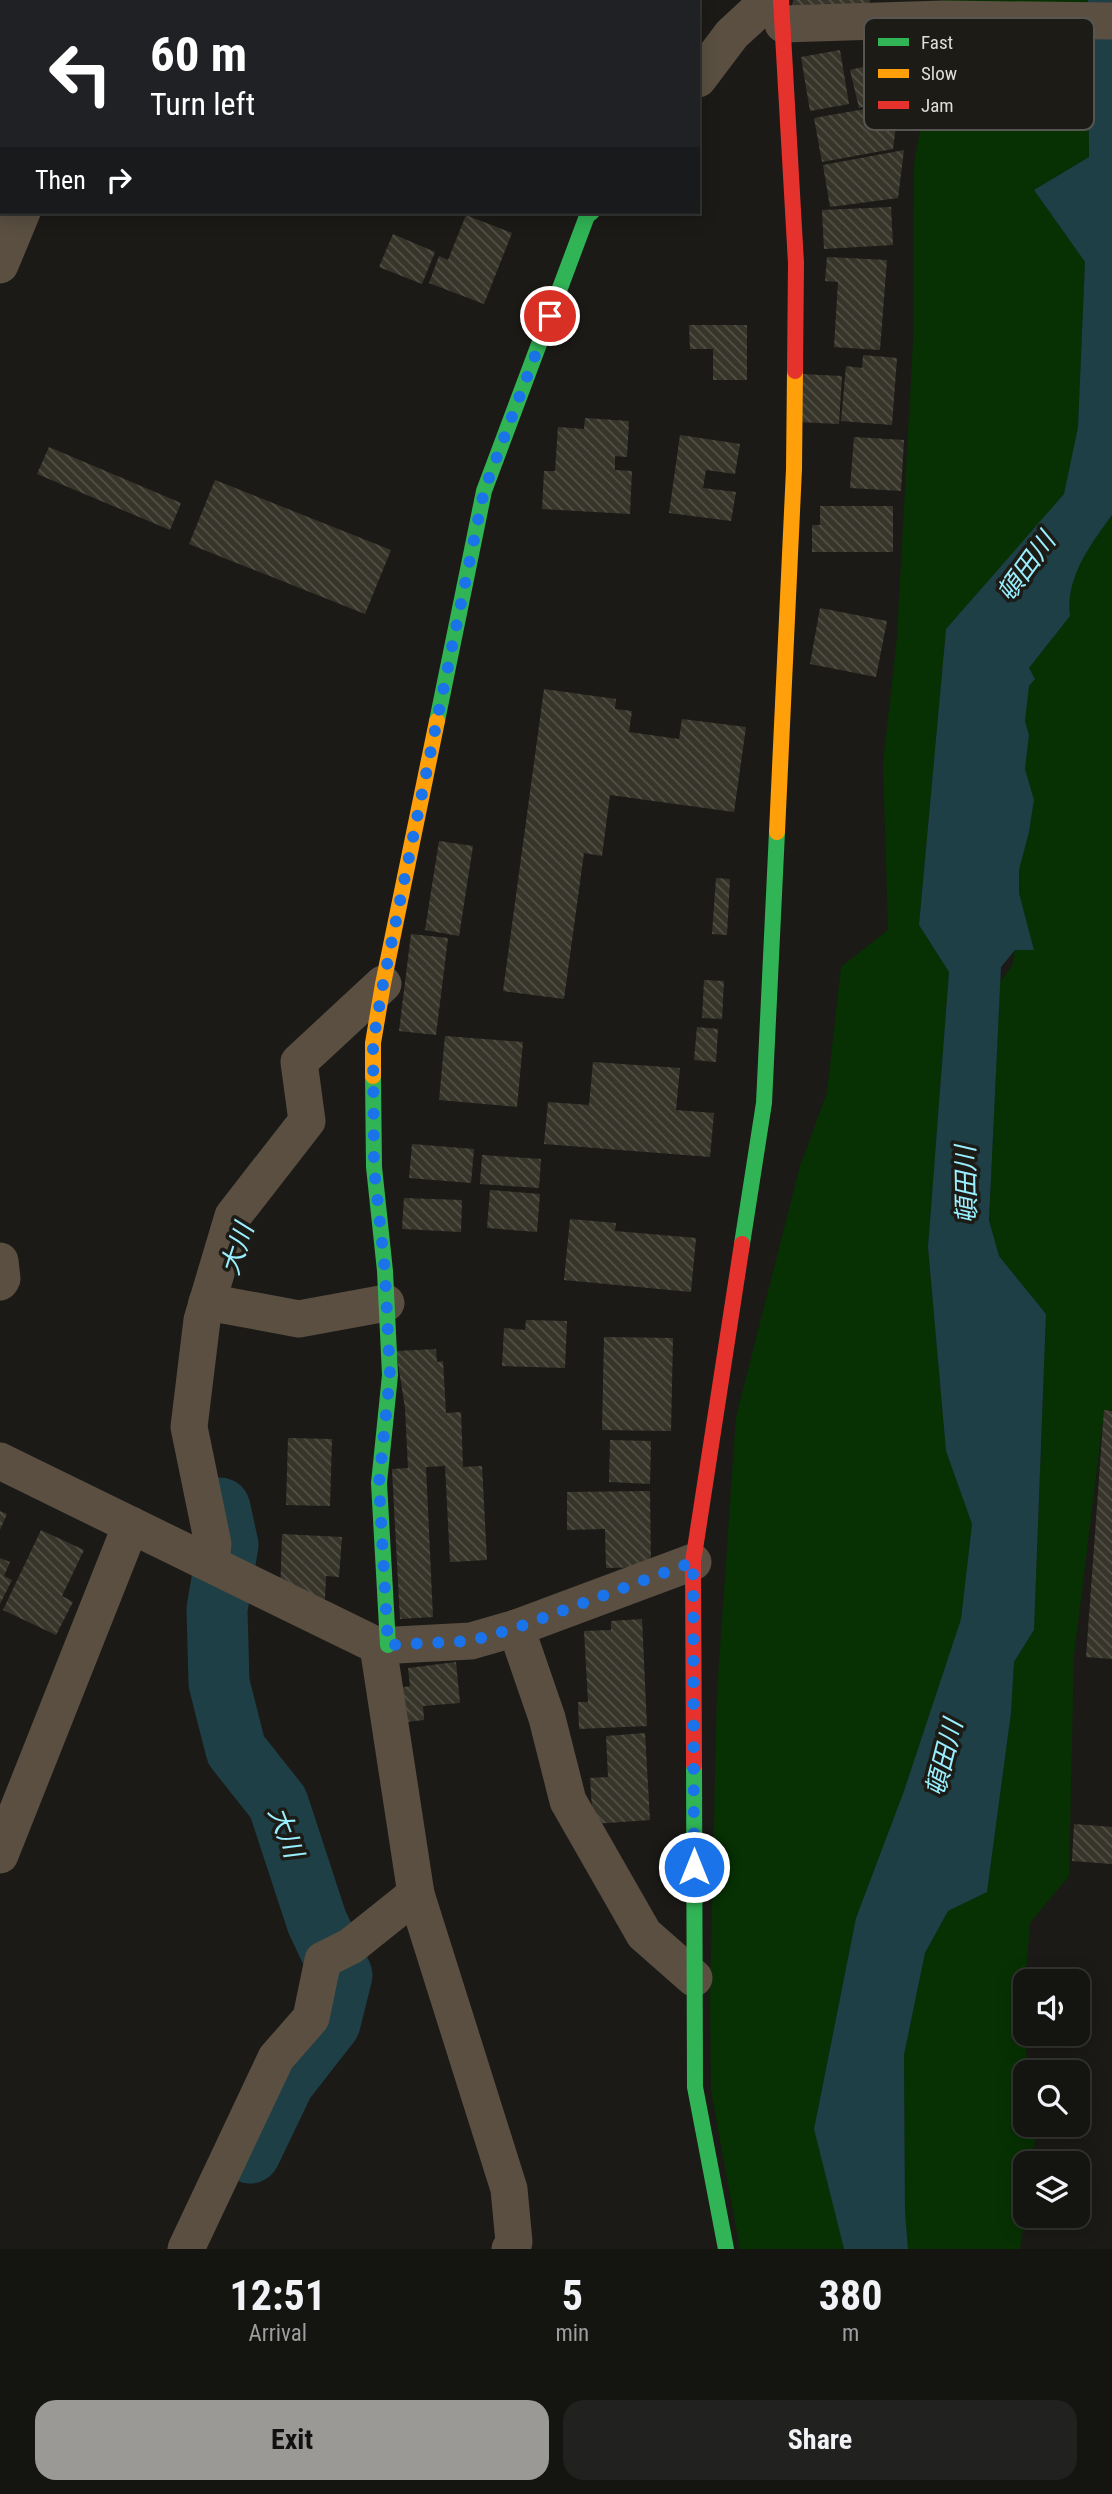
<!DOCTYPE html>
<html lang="en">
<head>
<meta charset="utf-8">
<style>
	:root { --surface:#141411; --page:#21211f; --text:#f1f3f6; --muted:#9d9e9f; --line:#333331; --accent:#9a9996 }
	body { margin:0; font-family:"Roboto Condensed","Noto Sans JP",sans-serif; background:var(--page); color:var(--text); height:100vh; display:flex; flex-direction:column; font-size:26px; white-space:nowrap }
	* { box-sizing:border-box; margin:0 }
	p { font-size:23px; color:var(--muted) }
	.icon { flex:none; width:38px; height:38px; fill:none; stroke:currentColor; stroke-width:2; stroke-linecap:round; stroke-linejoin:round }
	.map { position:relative; height:2249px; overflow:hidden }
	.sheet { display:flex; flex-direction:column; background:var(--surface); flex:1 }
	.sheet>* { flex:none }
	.hud { position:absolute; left:0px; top:0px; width:700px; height:214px; box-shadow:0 4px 18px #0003,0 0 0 2px var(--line); background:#202124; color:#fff; overflow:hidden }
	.buttons { position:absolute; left:1013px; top:1969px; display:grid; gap:14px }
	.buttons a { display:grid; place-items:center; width:77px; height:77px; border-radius:14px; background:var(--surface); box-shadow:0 4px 18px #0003,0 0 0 2px var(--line); font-size:35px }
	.pin { position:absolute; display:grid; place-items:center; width:60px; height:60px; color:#fff; margin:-30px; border:4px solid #fff; border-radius:50%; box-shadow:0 2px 7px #0007 }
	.me { position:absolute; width:77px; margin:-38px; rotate:0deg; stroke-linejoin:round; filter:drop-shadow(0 0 5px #0008) }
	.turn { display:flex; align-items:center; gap:24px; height:147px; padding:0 35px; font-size:32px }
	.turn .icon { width:91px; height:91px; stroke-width:2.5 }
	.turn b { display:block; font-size:49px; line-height:60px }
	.then { display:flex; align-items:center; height:66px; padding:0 35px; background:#0003; gap:14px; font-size:26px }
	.eta { display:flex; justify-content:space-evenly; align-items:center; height:119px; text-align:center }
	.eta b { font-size:42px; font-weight:700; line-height:49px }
	.primary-button { display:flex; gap:14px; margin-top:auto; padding:14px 35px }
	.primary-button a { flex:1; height:80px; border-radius:21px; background:var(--accent); color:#111; font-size:28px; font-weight:700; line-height:80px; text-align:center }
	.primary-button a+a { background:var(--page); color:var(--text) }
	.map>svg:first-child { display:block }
</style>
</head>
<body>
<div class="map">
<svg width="1112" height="2249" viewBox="0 0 1112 2249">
	<defs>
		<pattern id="building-back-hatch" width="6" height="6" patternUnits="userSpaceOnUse" patternTransform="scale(1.75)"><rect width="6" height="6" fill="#37352a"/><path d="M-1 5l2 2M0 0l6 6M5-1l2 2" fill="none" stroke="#545248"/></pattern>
	</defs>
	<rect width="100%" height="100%" fill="#1b1a17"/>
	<!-- grass -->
	<g fill="#073103">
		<polygon points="942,0 1088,0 1089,157 1034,190 1085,262 1078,427 1064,495 946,629 919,925 949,972 928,1247 946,1451 972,1524 961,1619 904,1791 856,1918 814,2128 844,2249 740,2249 711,2091 710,1995 717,1692 736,1417 800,1166 827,1093 841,967 888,930 883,763 897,637 913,341 914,164 930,75 944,19"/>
		<path d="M1112 515V1409L1104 1412 1074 1655 1069 1876 1030 1923 1023 2013 1028 2072H1026V2124L1033 2125 1035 2140 1032 2163H1026V2210L1020 2249H908L905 2211 904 2055 925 1953 948 1911 987 1892 1011 1713 1014 1662 1034 1630 1046 1314 999 1256 989 1220 1000 982 1012 966 1015 950H1034L1019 893V870L1029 832 1034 800 1025 769 1029 735 1025 721 1029 668 1070 616C1065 577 1091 544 1112 515Z"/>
	</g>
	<!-- water -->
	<path fill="#1d3f45" d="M1088 0H1112V515C1091 544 1065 578 1070 616L1029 668 1035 679 1029 686 1025 721 1029 735 1025 769 1034 800 1029 832 1019 870V893L1034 950H1015L1001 967 989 1220 999 1256 1046 1314 1034 1630 1014 1662 1011 1713 987 1892 948 1911 925 1953 904 2055 905 2211 908 2249H844L814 2129 856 1918 904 1791 961 1619 972 1524 946 1451 928 1247 949 972 919 925 946 629 1064 494 1078 427 1085 262 1034 190 1089 157Z"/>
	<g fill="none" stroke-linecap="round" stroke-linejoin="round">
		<!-- river -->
		<g stroke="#1d3f45" stroke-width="61">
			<polyline points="654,2 654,0"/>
			<polyline points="220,1508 228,1545 217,1609 219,1683 236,1750 278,1803 317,1922 342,1975 330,2023 284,2082 250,2153"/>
		</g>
	</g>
	<!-- building -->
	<g fill="url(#building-back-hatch)">
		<polygon points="793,0 870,0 869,16 792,10"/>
		<polygon points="901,39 914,89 904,91 905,96 859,108 850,70 879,63 875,46"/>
		<polygon points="840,50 849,104 810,111 801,57"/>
		<polygon points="899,103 893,149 822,162 814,118"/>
		<polygon points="904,150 898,198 830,207 823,165"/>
		<polygon points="891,207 893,245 824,249 822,210"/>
		<polygon points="466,215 512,233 484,304 429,283 439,256 448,260"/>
		<polygon points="393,234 435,252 422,284 379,267"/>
		<polygon points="827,257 887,260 880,350 834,347 838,282 825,281"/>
		<polygon points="689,325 747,325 747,380 713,380 713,349 690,349"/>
		<polygon points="863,355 897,358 892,425 841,421 846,366 862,368"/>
		<polygon points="801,374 842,376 839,424 798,422"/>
		<polygon points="585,418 629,421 627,457 615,456 615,470 632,471 630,514 542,509 544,471 555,471 558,427 584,429"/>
		<polygon points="680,435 740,444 735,474 706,470 703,488 736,492 731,521 669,513"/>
		<polygon points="854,437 904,440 901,491 850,488"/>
		<polygon points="49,447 181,503 170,530 37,474"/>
		<polygon points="215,480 391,550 365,614 189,544"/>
		<polygon points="820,506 893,506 893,552 812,552 812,525 820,525"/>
		<polygon points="820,608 887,621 876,677 810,664"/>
		<polygon points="544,689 616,699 615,709 632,711 629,732 679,739 682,719 746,727 734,812 610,795 602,856 584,853 564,999 503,991"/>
		<polygon points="439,841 473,846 459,936 425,930"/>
		<polygon points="716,878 730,879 727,935 712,934"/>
		<polygon points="411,934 448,938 436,1035 399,1031"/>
		<polygon points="704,980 724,981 722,1019 702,1018"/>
		<polygon points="697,1027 718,1029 716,1062 694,1060"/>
		<polygon points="445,1036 523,1042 517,1107 439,1100"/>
		<polygon points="593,1062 680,1068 676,1110 714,1113 710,1157 544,1144 548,1102 589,1105"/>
		<polygon points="412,1144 474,1149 471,1183 409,1178"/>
		<polygon points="482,1155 541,1159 539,1188 480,1184"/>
		<polygon points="490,1190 540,1194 537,1232 487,1228"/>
		<polygon points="404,1198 462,1200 461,1232 402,1229"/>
		<polygon points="570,1219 616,1223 615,1231 696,1238 691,1292 564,1280"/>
		<polygon points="526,1320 567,1321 565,1368 502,1366 504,1328 525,1330"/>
		<polygon points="604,1337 673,1338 671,1431 602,1430"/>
		<polygon points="436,1349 437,1362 443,1361 446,1413 461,1412 463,1467 482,1466 487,1560 450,1562 445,1466 426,1467 433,1617 400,1619 392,1469 408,1468 405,1408 396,1351"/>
		<polygon points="1104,1410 1112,1411 1112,1659 1086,1657"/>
		<polygon points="288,1438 332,1439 330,1506 286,1505"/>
		<polygon points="610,1440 651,1441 650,1484 609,1482"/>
		<polygon points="650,1491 651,1567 606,1568 605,1529 567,1530 567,1492"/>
		<polygon points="0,1511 7,1514 0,1530"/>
		<polygon points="41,1530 84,1550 62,1596 73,1602 56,1635 3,1610"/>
		<polygon points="282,1534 342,1537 339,1577 326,1576 325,1599 280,1597"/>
		<polygon points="0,1558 10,1562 4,1576 12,1580 0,1604"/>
		<polygon points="642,1619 647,1726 579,1729 578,1702 588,1702 584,1631 611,1630 611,1621"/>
		<polygon points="456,1662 460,1703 423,1706 424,1720 397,1723 393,1689 410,1686 408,1668"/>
		<polygon points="645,1733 650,1820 593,1824 590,1778 608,1777 606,1736"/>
		<polygon points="1074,1824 1112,1827 1112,1864 1072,1861"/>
	</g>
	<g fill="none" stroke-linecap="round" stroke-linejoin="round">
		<!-- street -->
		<g stroke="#5a4f41" stroke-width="37">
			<polyline points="52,0 56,2"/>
			<polyline points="783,24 944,19 1112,21"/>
			<polyline points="698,79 732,34 769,0"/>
			<polyline points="0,265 22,212"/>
			<polyline points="0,1261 2,1279 0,1282"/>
			<polyline points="207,1302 299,1319 386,1303"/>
			<polyline points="0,1461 378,1646 471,1641 516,1628 693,1562"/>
			<polyline points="211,1564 213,1544 189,1427 202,1320 233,1216 307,1121 299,1062 383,984"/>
			<polyline points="516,1628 547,1718 568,1801 644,1934 694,1978"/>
			<polyline points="378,1646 416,1894 509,2189 514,2242 510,2249"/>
			<polyline points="0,1855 131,1525"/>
			<polyline points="186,2249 276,2058 311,2018 323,1960 351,1946 416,1894"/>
		</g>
		<!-- fast -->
		<g stroke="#30b455" stroke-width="16">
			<polyline points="437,721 484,491 587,216 592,212"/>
			<polyline points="373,1076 374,1167 385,1271 390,1375 379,1483 388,1645"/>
			<polyline points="742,1244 764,1103 777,832"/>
			<polyline points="694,1765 695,2087 726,2249"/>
		</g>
		<!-- slow -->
		<g stroke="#ff9f0a" stroke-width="16">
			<polyline points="777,832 794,469 795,371"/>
			<polyline points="373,1076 373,1043 383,984 437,721"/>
		</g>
		<!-- jam -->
		<g stroke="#e5322d" stroke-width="16">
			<polyline points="781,0 796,263 795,371"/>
			<polyline points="694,1765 693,1562 742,1244"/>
		</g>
	</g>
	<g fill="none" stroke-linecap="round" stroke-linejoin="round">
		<!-- route -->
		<polyline stroke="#1a73e8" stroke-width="12" stroke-dasharray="0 21.6" points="550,316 484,491 383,984 373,1043 374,1167 385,1271 390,1375 379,1483 388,1645 471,1641 516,1628 693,1562 694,1867"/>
	</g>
	<g text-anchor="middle" stroke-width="7" stroke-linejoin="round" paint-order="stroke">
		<!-- water labels -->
		<g font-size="26" font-style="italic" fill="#9aefff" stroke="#1c1b16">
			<text transform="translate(1026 567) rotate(-54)" y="9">頓田川</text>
			<text transform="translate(966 1185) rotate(-91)" y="9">頓田川</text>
			<text transform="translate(237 1249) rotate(-72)" y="9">大川</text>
			<text transform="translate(944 1758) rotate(-76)" y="9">頓田川</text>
			<text transform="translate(286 1832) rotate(69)" y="9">大川</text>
		</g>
	</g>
	<!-- legend -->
	<rect x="864" y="18" width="230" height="112" rx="10" fill="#1c1b16" stroke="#565551" stroke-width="2"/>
	<rect x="878" y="38" width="31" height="8" fill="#30b455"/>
	<rect x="878" y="69" width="31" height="9" fill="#ff9f0a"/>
	<rect x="878" y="101" width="31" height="8" fill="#e5322d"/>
	<g font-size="19" fill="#deddda">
		<text x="921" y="49">Fast</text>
		<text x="921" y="80">Slow</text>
		<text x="921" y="112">Jam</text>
	</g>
</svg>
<div class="buttons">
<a><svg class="icon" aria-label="sound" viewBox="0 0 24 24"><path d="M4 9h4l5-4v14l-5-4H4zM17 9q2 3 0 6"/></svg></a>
<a><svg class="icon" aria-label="search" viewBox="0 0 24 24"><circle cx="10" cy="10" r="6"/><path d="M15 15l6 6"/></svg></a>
<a><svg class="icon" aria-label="layers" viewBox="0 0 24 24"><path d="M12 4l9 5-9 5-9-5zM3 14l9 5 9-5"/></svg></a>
</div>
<div class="pin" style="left:550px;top:316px;background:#d93025"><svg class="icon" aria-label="arrive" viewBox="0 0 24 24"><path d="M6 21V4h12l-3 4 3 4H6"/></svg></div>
<svg class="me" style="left:694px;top:1867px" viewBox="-20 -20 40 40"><circle r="17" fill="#1a73e8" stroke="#fff" stroke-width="3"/><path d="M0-11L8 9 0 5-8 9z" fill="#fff"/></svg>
<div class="hud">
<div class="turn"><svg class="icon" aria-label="left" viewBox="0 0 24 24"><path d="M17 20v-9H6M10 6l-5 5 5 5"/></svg><div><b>60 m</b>Turn left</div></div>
<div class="then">Then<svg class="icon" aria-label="right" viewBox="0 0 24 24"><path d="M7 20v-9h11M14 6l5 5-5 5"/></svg></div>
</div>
</div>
<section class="sheet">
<div class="eta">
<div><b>12:51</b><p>Arrival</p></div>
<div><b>5</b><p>min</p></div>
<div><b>380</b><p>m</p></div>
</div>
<div class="primary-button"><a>Exit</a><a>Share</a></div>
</section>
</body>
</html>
